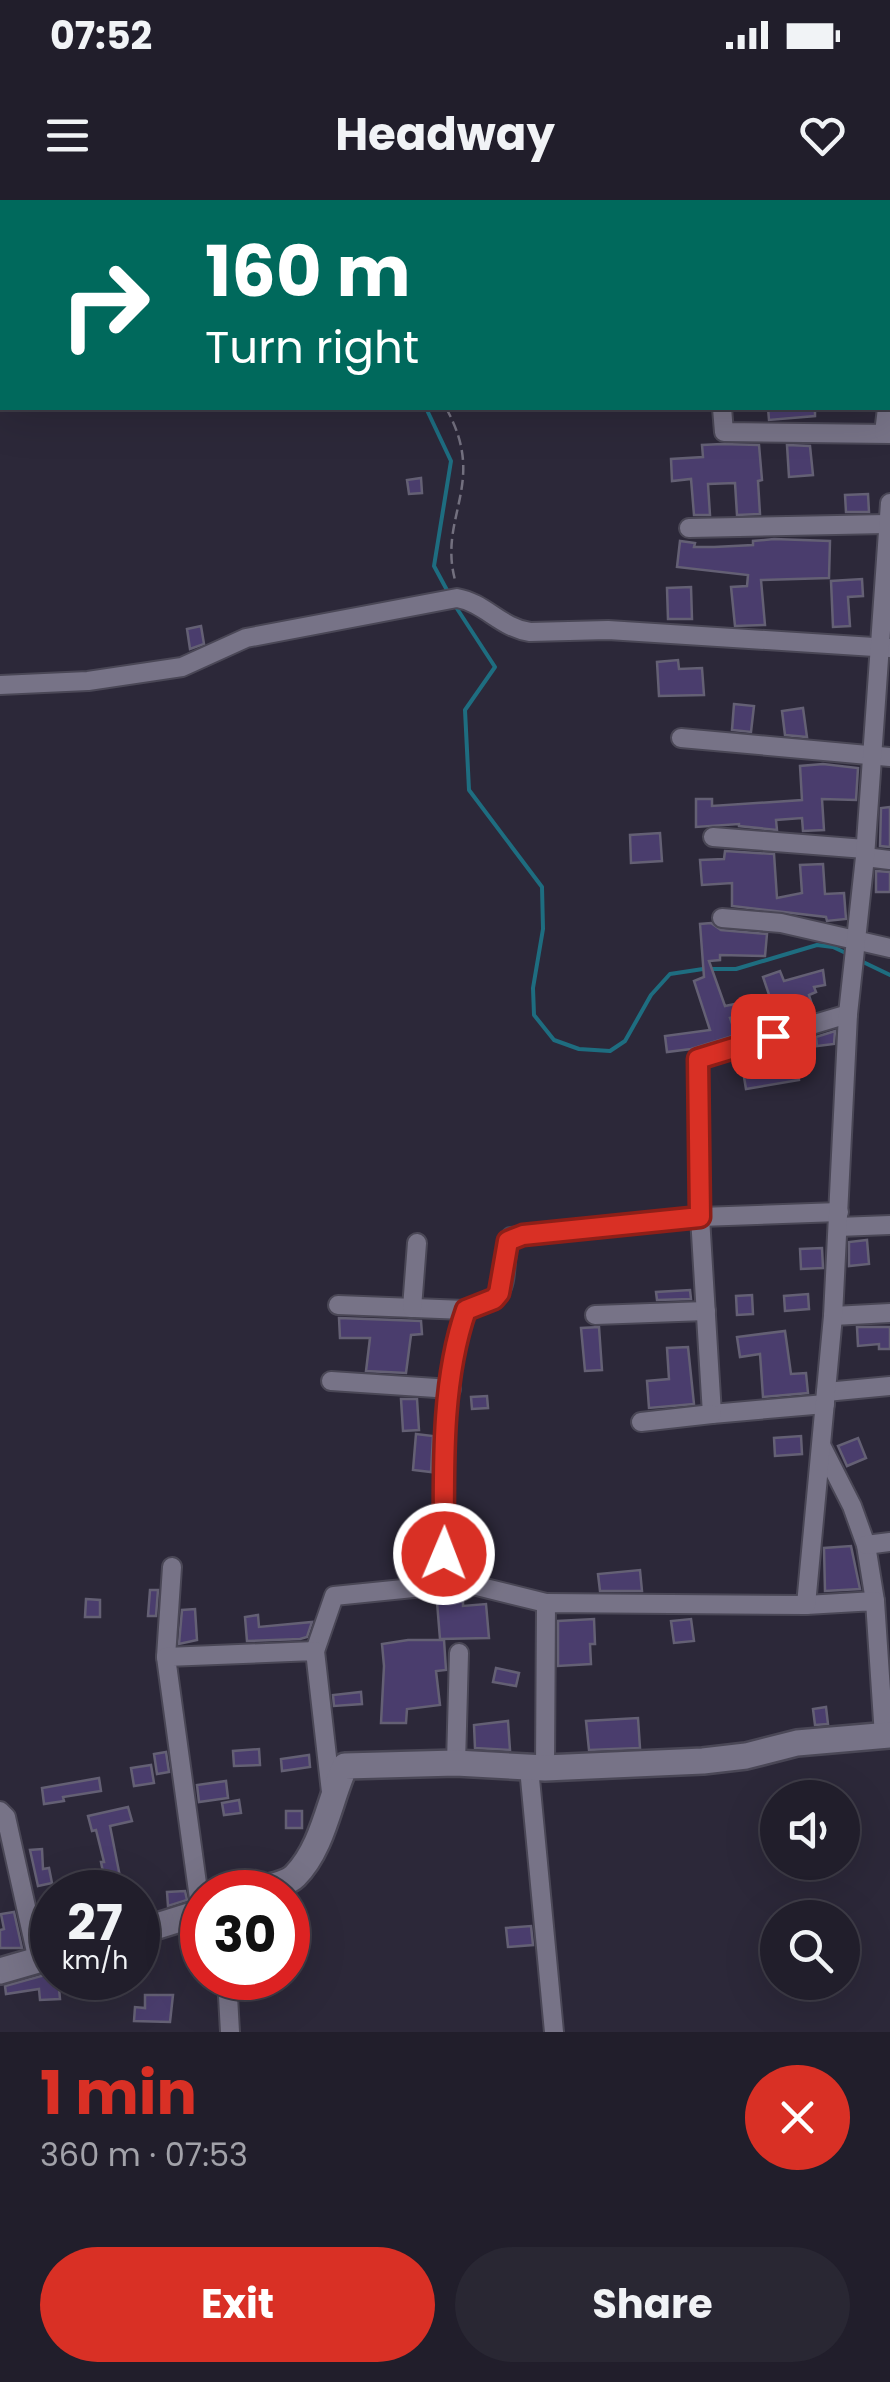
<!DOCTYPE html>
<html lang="en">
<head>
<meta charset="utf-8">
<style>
	:root { --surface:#211e2b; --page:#292733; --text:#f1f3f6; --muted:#a2a2a9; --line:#3e3c47; --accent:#d93025 }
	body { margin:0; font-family:Poppins,sans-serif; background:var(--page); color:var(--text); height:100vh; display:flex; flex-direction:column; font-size:38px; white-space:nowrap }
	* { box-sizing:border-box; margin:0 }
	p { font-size:32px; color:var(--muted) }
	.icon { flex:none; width:55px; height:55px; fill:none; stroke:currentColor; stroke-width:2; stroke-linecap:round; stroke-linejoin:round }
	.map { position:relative; height:1832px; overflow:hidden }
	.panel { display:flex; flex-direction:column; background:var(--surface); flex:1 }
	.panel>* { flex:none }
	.hud { position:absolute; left:0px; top:0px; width:890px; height:210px; box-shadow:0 10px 40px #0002,0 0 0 2px var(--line); background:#00695c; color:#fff; overflow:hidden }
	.controls { position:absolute; left:760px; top:1580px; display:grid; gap:20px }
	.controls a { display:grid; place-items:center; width:100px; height:100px; border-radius:50%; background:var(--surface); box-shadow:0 10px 40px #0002,0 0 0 2px var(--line); font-size:50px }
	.speed { position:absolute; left:30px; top:1670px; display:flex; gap:20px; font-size:50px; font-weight:700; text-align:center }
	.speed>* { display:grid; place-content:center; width:130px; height:130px; border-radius:50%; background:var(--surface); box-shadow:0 10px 40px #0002,0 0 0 2px var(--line); line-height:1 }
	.speed small { font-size:25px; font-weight:400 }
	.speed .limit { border:15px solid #d22; background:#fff; color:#111 }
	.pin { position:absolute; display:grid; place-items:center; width:85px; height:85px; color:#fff; margin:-42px; border-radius:20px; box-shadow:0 5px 15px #0006 }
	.me { position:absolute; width:110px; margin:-55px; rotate:1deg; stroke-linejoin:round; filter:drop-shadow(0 0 8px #0008) }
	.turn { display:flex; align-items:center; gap:35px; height:210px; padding:0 40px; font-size:45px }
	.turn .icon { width:130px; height:130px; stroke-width:2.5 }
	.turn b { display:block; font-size:70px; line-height:85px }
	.round { display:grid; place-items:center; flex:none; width:105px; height:105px; border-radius:52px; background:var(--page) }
	.overview { display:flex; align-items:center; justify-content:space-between; height:170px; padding:0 40px }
	h1 { font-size:60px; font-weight:700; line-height:75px; color:var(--accent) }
	.button { display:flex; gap:20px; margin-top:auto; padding:20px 40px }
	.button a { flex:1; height:115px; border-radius:60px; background:var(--accent); color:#fff; font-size:40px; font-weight:700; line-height:115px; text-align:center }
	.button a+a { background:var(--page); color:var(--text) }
	.status { display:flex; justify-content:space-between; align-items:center; height:70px; padding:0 50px; background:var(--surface); direction:ltr }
	.status svg { height:28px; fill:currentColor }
	header { display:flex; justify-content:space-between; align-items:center; height:130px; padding:0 40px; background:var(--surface); font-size:45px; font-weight:700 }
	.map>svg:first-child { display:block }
</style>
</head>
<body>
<div class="status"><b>07:52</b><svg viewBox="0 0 49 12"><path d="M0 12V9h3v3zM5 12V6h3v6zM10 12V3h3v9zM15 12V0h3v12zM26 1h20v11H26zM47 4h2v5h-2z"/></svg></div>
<header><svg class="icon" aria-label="menu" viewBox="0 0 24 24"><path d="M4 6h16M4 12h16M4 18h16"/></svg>Headway<svg class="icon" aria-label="heart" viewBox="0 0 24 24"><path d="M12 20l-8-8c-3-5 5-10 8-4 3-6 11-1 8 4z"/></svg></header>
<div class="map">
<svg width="890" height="1832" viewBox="0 0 890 1832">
	<rect width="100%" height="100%" fill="#2c2839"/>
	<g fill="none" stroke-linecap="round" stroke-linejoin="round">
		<!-- stream -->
		<g stroke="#1e6d80" stroke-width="4">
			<polyline points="357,0 357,2"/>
			<polyline points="426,208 451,261 434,366 448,392"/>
			<polyline points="454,404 495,467 465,510 469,590 542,687 543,729 533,788 534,815 554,840 579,849 610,851 625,841 651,795 670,774 703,769 736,769 817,745 833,747 848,754"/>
			<polyline points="861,761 890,775"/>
		</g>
	</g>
	<!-- building -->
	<g fill="#4a3d6d" stroke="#646074" stroke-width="2.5">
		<polygon points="768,208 815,208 815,216 769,220"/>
		<polygon points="722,244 759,245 762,280 758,281 760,314 737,315 735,283 708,284 710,315 694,315 691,279 672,281 671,259 703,257 702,245"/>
		<polygon points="787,245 810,246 813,275 789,277"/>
		<polygon points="421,278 422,293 409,294 407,280"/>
		<polygon points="868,294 869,312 846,312 845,295"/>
		<polygon points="774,339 830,341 829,378 761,380 765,425 735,426 731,387 747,386 748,375 677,367 680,341 695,343 694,347 714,347 753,345 753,341"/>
		<polygon points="862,379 863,396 848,397 850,426 833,427 831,381"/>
		<polygon points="691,387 692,419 668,419 667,388"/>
		<polygon points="201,426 204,444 190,449 187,429"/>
		<polygon points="678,460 679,469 702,468 704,495 659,496 657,462"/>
		<polygon points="734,504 754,506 751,532 732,530"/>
		<polygon points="803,508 807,537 785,535 782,511"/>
		<polygon points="823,564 858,568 856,600 822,599 824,630 803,631 802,618 776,620 777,630 739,626 739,624 696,627 696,599 712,599 712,606 802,600 800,566"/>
		<polygon points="890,607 890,647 880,646 881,608"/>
		<polygon points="660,633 662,661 631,663 630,635"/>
		<polygon points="725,651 774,654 777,698 802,693 800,665 823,664 825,694 844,693 846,719 827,721 826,717 732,706 732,683 702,685 700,660 724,659"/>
		<polygon points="876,671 890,672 890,692 876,692"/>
		<polygon points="711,723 721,730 767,734 765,756 720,755 720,760 709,761 725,806 740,803 742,815 730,818 736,835 691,849 667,852 665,836 710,830 694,781 704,777 700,724"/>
		<polygon points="823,770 825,785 814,787 816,792 809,795 813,808 778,821 763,777 780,771 784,781"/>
		<polygon points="835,831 834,844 817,846 816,837"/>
		<polygon points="794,847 799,880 746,889 741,859"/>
		<polygon points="867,1040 869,1064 849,1066 849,1042"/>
		<polygon points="822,1048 823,1068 801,1069 800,1049"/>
		<polygon points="690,1090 691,1099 657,1100 656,1092"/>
		<polygon points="808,1094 809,1109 785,1111 784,1096"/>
		<polygon points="752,1095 753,1114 737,1115 736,1096"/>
		<polygon points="339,1118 421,1121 422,1134 411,1135 406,1173 366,1171 370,1138 340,1138"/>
		<polygon points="599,1127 602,1170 585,1171 581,1128"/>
		<polygon points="857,1127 890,1127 890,1149 879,1149 879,1144 858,1146"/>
		<polygon points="785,1131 791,1174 806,1173 808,1193 763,1197 760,1154 740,1157 737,1137"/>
		<polygon points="688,1147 694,1204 649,1208 647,1181 669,1179 667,1148"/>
		<polygon points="487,1196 488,1208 472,1209 471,1197"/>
		<polygon points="401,1199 417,1199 419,1230 403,1231"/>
		<polygon points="416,1234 433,1236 431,1272 413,1270"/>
		<polygon points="801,1236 802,1254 775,1256 774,1238"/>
		<polygon points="858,1238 866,1258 847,1266 838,1246"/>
		<polygon points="851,1346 860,1389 825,1391 824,1348"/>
		<polygon points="640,1370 642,1391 600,1391 598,1374"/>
		<polygon points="150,1390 158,1390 156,1416 148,1416"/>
		<polygon points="86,1399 100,1400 100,1417 85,1417"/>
		<polygon points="463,1401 463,1406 486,1404 489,1438 440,1439 437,1402"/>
		<polygon points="195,1409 197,1440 179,1444 182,1410"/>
		<polygon points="258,1415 259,1427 312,1422 307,1437 300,1439 247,1441 245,1417"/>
		<polygon points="594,1419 595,1444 590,1444 591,1464 558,1466 558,1421"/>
		<polygon points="691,1419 694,1441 674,1443 671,1421"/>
		<polygon points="408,1440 444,1440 446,1470 436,1471 440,1505 407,1509 406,1523 381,1523 384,1466 382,1444"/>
		<polygon points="496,1468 519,1473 516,1486 493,1482"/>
		<polygon points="361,1492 362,1504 334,1506 333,1495"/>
		<polygon points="826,1507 828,1524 815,1525 813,1509"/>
		<polygon points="638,1518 640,1548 589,1550 586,1521"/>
		<polygon points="508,1521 510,1550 475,1548 474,1525"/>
		<polygon points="259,1549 260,1565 234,1566 233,1551"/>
		<polygon points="166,1552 169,1572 157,1574 154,1554"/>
		<polygon points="309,1555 310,1567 282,1571 281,1559"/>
		<polygon points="151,1565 154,1583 134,1586 131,1568"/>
		<polygon points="99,1578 101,1591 63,1597 64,1601 44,1604 42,1588"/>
		<polygon points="226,1581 228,1598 199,1602 197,1585"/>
		<polygon points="239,1600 241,1613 224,1615 222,1603"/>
		<polygon points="128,1607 132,1621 110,1626 123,1692 107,1692 101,1662 104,1662 96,1630 92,1631 88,1616"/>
		<rect x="286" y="1611" width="16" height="17"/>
		<polygon points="42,1649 43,1669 49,1668 52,1683 38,1686 30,1650"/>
		<polygon points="185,1691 187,1700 168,1706 167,1692"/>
		<polygon points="14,1712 22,1748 0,1748 0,1730 4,1729 1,1714"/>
		<polygon points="531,1726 533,1745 508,1747 506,1728"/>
		<polygon points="52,1773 52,1778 58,1778 60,1799 40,1800 39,1789 6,1794 5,1786"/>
		<polygon points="145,1795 173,1795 170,1822 134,1821 135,1807 145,1808"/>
	</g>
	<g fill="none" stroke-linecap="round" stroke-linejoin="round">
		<!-- street casing -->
		<g stroke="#4a4756" stroke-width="22">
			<g id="street">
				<polyline points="888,204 890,181"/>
				<polyline points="722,208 724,232 890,234"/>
				<polyline points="884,233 887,208"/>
				<polyline points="689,328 886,324"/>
				<path d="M0 485 88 481 182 467 246 438 457 398C485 403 501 428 530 432L608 430 890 448"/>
				<polyline points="681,538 890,557"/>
				<polyline points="713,637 865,649"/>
				<polyline points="865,657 890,660"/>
				<polyline points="722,718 781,723 890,748"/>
				<polyline points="838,1027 890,1025"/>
				<polyline points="338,1105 465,1110"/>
				<polyline points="412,1108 417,1043"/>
				<polyline points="595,1115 706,1111"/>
				<polyline points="833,1116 890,1113"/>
				<polyline points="331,1181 451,1189"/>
				<polyline points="826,1192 890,1186"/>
				<polyline points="825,1204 712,1214 700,1017 698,859 848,814"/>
				<polyline points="641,1222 712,1214"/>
				<polyline points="822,1247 852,1306 866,1345 875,1401"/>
				<polyline points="866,1345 890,1342"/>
				<path d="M443 1385C444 1299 439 1192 465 1110 474 1104 490 1104 497 1096 510 1081 502 1054 511 1037L700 1017 839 1012"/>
				<polyline points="806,1405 875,1401 884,1536"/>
				<polyline points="315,1451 334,1396 443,1385 473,1385 546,1403"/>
				<polyline points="166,1457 172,1367"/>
				<polyline points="456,1563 459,1453"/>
				<polyline points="529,1568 554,1832"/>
				<polyline points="545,1568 546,1403 806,1405 833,1116 848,814 865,657 890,303"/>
				<polyline points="0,1611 6,1617 38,1761"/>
				<polyline points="201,1713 166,1457 315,1451 331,1592"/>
				<polyline points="227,1778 230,1832"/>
			</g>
		</g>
		<!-- secondary casing -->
		<g stroke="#4a4756" stroke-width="30">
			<g id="secondary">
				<path d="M250 1692C263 1688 286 1685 295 1676 323 1648 329 1601 345 1566L456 1563 545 1568 703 1561 746 1556 797 1543 890 1535"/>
				<polyline points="138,1732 202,1712"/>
				<polyline points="0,1771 52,1756"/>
			</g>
		</g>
		<!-- path -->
		<g stroke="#73707f" stroke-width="2.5" stroke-dasharray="10 5" stroke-linecap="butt">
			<polyline points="373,0 374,2"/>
			<path d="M446 208C488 283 438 316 455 380"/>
		</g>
		<!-- street -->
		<use href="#street" stroke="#777387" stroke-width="18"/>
		<!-- secondary -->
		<use href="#secondary" stroke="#777387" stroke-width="25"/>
	</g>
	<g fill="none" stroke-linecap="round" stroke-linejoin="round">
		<!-- route casing -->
		<g stroke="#8d1f18" stroke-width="25">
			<path id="route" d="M444 1354C444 1277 440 1184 466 1110L494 1099 499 1093 508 1041 523 1035 700 1017 698 859 773 836"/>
		</g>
		<!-- route -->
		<use href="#route" stroke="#d93025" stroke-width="18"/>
	</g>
</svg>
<div class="controls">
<a><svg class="icon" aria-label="sound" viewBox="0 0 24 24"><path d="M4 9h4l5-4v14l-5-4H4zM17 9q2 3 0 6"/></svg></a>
<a><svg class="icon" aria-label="search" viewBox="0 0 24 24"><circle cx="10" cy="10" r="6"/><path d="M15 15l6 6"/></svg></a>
</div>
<div class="speed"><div>27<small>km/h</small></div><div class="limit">30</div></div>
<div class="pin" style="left:773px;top:836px;background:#d93025"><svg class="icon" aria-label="arrive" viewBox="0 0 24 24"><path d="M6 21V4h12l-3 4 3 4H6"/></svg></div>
<svg class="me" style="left:444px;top:1354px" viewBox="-20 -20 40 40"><circle r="17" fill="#d93025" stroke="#fff" stroke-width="3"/><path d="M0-11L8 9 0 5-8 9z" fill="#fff"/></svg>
<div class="hud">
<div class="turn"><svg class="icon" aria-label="right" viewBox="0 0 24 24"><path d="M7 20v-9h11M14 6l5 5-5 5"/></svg><div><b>160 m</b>Turn right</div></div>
</div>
</div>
<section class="panel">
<div class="overview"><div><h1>1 min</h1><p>360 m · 07:53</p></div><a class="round" style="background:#d93025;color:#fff"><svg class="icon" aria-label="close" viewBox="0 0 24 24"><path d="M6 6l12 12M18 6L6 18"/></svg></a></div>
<div class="button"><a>Exit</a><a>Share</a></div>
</section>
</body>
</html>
